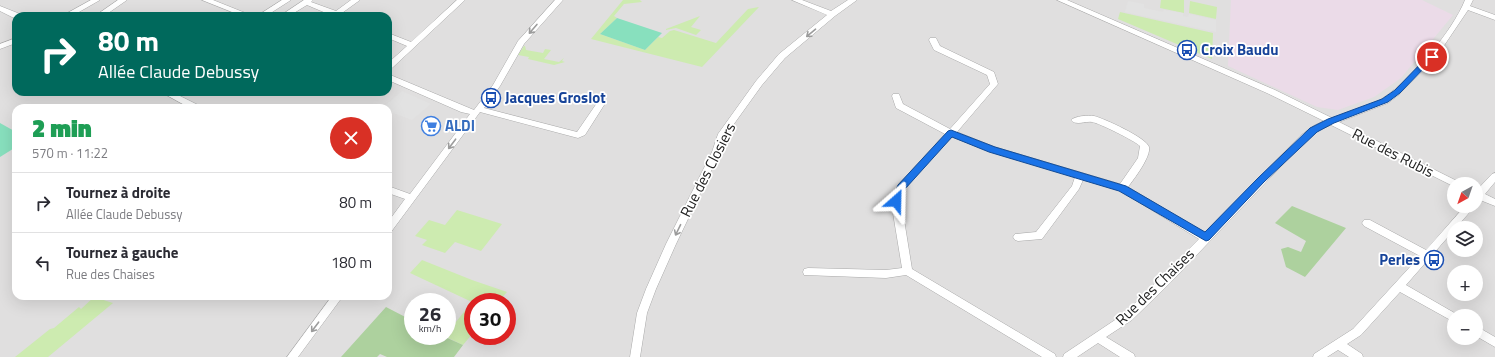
<!DOCTYPE html>
<html lang="fr">
<head>
<meta charset="utf-8">
<style>
	:root { --surface:#fff; --page:#f7f7f7; --text:#2b2b33; --muted:#7c7c81; --line:#e1e1e2 }
	body { margin:0; font-family:"Titillium Web",sans-serif; background:var(--page); color:var(--text); height:100vh; display:flex; flex-direction:column; font-size:15px; white-space:nowrap }
	* { box-sizing:border-box; margin:0 }
	p { font-size:13px; color:var(--muted) }
	.icon { flex:none; width:22px; height:22px; fill:none; stroke:currentColor; stroke-width:2; stroke-linecap:round; stroke-linejoin:round }
	.map { position:relative; flex:1; overflow:hidden }
	.drawer { position:absolute; left:12px; top:104px; width:380px; height:196px; display:flex; flex-direction:column; background:var(--surface); border-radius:12px; box-shadow:0 4px 16px #0002 }
	.drawer>* { flex:none }
	.hud { position:absolute; left:12px; top:12px; width:380px; height:84px; border-radius:12px; box-shadow:0 4px 16px #0002; background:#00695c; color:#fff; overflow:hidden }
	.needle { width:26px; rotate:220deg }
	.fabs { position:absolute; left:1447px; top:177px; display:grid; gap:8px }
	.fabs a { display:grid; place-items:center; width:36px; height:36px; border-radius:50%; background:var(--surface); box-shadow:0 4px 16px #0002; font-size:20px }
	.speed { position:absolute; left:404px; top:293px; display:flex; gap:8px; font-size:20px; font-weight:700; text-align:center }
	.speed>* { display:grid; place-content:center; width:52px; height:52px; border-radius:50%; background:var(--surface); box-shadow:0 4px 16px #0002; line-height:1 }
	.speed small { font-size:10px; font-weight:400 }
	.speed .limit { border:6px solid #d22; background:#fff; color:#111 }
	.pin { position:absolute; display:grid; place-items:center; width:34px; height:34px; color:#fff; margin:-17px; border:2px solid #fff; border-radius:50%; box-shadow:0 1px 4px #0007 }
	.me { position:absolute; width:44px; margin:-22px; rotate:25deg; stroke-linejoin:round; filter:drop-shadow(0 0 3px #0008) }
	.turn { display:flex; align-items:center; gap:14px; height:84px; padding:0 20px; font-size:18px }
	.turn .icon { width:52px; height:52px; stroke-width:2.5 }
	.turn b { display:block; font-size:28px; line-height:34px }
	.round { display:grid; place-items:center; flex:none; width:42px; height:42px; border-radius:21px; background:var(--page) }
	.overview { display:flex; align-items:center; justify-content:space-between; height:68px; padding:0 20px }
	h1 { font-size:24px; font-weight:800; line-height:30px; color:#1e9e55 }
	ul { padding:0; list-style:none }
	li { display:flex; align-items:center; gap:12px; height:60px; padding:0 20px; border-top:1px solid var(--line) }
	li div { flex:1 }
	li b { display:block; font-size:15px }
	li em { font-style:normal }
	.map>svg:first-child { display:block }
</style>
</head>
<body>
<div class="map">
<svg width="1495" height="357" viewBox="0 0 1495 357">
	<rect width="100%" height="100%" fill="#f2efe9"/>
	<!-- residential -->
	<path fill="#e0dfdf" fill-rule="evenodd" d="M0 0H1495V357H0ZM16 16H388V92H16ZM16 108H388V296H16ZM1454 184H1476V206H1454ZM1454 228H1476V250H1454ZM1454 272H1476V294H1454ZM413 302H447V336H413ZM473 302H507V336H473ZM1454 316H1476V338H1454Z"/>
	<!-- industrial -->
	<polygon fill="#ebdbe8" points="1231,0 1422,0 1453,15 1401,78 1374,97 1338,110 1317,107 1228,66"/>
	<!-- grass -->
	<g fill="#cdebb0">
		<polygon points="623,0 640,0 642,2 624,4 614,16 617,18 600,34 645,50 658,37 662,38 670,31 674,30 716,43 748,9 759,7 702,67 591,39"/>
		<polygon points="1161,0 1184,0 1184,13 1160,8"/>
		<polygon points="1190,1 1217,7 1216,19 1189,13"/>
		<polygon points="1120,12 1213,33 1212,59 1118,19"/>
		<polygon points="700,16 691,27 701,30 696,35 676,28 666,30 666,29"/>
		<polygon points="524,46 525,46 526,50 543,53 545,49 551,50 544,59 559,62 564,58 562,61 565,62 554,65 528,59 529,57 518,55"/>
		<polygon points="457,210 502,224 481,251 455,242 445,253 422,245 427,240 415,236 429,220 445,225"/>
		<polygon points="422,260 472,280 507,292 498,302 473,302 473,333 463,345 444,336 447,336 447,333 472,302 410,273"/>
		<polygon points="94,297 113,303 48,357 15,357 50,329 54,328 79,307 81,309"/>
	</g>
	<!-- forest -->
	<g fill="#add19e">
		<polygon points="1292,206 1346,228 1305,277 1286,267 1281,249 1288,247 1301,252 1306,241 1275,223"/>
		<polygon points="386,307 413,321 413,336 443,336 463,345 454,357 387,357 380,354 377,357 341,357"/>
	</g>
	<!-- pitch -->
	<g fill="#88e0be">
		<polygon points="617,18 662,33 645,50 600,34"/>
		<polygon points="0,123 16,132 16,147 0,157"/>
	</g>
	<!-- parking -->
	<g fill="#e2e2e2">
		<polygon points="1128,1 1144,4 1144,8 1163,12 1164,10 1183,13 1183,16 1188,17 1189,14 1216,20 1216,32 1125,12"/>
		<polygon points="402,91 431,104 412,120 390,112 388,113 388,108 382,108"/>
	</g>
	<g fill="none" stroke-linecap="round" stroke-linejoin="round">
		<!-- minor casing -->
		<g stroke="#a9a9a9" stroke-width="1">
			<g id="minor">
				<polygon points="91,0 100,0 72,16 62,16"/>
				<polygon points="118,0 127,0 104,16 95,16"/>
				<polygon points="202,0 213,0 253,16 242,16"/>
				<polygon points="282,0 291,0 266,16 257,16"/>
				<polygon points="304,0 313,0 311,2 336,11 351,0 360,0 342,13 346,16 333,16 307,5 289,16 280,16"/>
				<polygon points="457,0 465,0 391,69 388,70 388,63 407,46 388,38 388,33 411,42"/>
				<polygon points="555,0 563,0 524,44 500,86 484,108 577,132 599,100 605,100 606,102 585,135 578,138 480,112 391,232 388,233 388,222 405,199 388,193 388,186 410,194 470,114 461,112 388,80 388,74 474,110 493,85 518,41"/>
				<polygon points="792,0 802,0 831,11 848,0 857,0 835,16 785,58 762,85 726,135 720,152 676,244 656,289 647,313 640,357 630,357 637,313 646,289 666,244 712,152 718,134 756,81 779,54 827,15"/>
				<path d="M1057 0H1067L1275 90 1332 118C1346 113 1372 106 1383 98 1412 79 1452 32 1465 0H1473L1470 6 1495 15V20L1468 10 1435 59 1401 93 1388 103 1339 122 1459 182 1461 184H1454V187L1453 186 1331 125 1321 129 1306 140 1170 283 1132 320 1106 337 1134 354 1135 357H1120L1098 343 1077 357H1063L1064 354 1124 314 1199 239 1119 190 1083 180 1079 189 1042 239 1018 241 1015 240 1013 237 1015 234 1036 232 1072 186 1075 177 989 151 952 137 905 188 901 201 912 269 1055 354 1056 357H1042L906 275 886 278 804 275 803 272 804 269 808 268 886 270 902 268 891 201 898 185 945 134 896 108 892 96 893 94H899L903 104 950 129 990 84 987 75 934 50 929 40 930 38H936L940 46 994 72 998 84 957 132 995 147 1120 184 1138 158 1140 146C1135 141 1099 123 1092 122 1085 121 1076 126 1071 120 1075 116 1088 115 1094 116 1103 118 1147 138 1149 147 1151 157 1134 179 1128 187L1205 233 1300 136 1315 125 1324 121 1269 94Z"/>
				<polygon points="0,6 20,14 21,16 16,16 16,18 14,18 0,11"/>
				<polygon points="16,38 16,43 0,49 0,44"/>
				<polygon points="161,92 172,92 200,106 201,108 190,108"/>
				<polygon points="1495,173 1495,182 1485,194 1495,199 1495,206 1480,200 1476,201 1476,191 1492,174"/>
				<polygon points="1465,206 1475,206 1406,285 1458,315 1458,316 1454,316 1454,322 1400,292 1361,335 1347,344 1362,354 1363,357 1349,357 1338,350 1327,357 1313,357 1314,354 1353,329 1420,256 1364,226 1362,223 1364,220 1370,220 1426,250"/>
				<polygon points="332,296 343,296 298,357 287,357"/>
				<polygon points="1476,326 1495,337 1495,347 1476,336"/>
			</g>
		</g>
		<!-- minor -->
		<use href="#minor" fill="#fff" fill-rule="evenodd"/>
	</g>
	<!-- one-way arrows -->
	<defs><path id="oneway-shaft" d="M-6 0H5M1.5-3L5.5 0L1.5 3" fill="none" stroke-width="1.6" stroke-linecap="round" stroke-linejoin="round"/></defs>
	<g stroke="#9c9c9c">
		<use href="#oneway-shaft" transform="translate(533 29) rotate(131)"/>
		<use href="#oneway-shaft" transform="translate(811 33) rotate(140)"/>
		<use href="#oneway-shaft" transform="translate(452 144) rotate(127)"/>
		<use href="#oneway-shaft" transform="translate(678 230) rotate(116)"/>
		<use href="#oneway-shaft" transform="translate(315 327) rotate(127)"/>
	</g>
	<!-- route -->
	<polygon fill="#1a73e8" stroke="#114b97" points="1432,54 1434,55 1434,58 1400,93 1388,102 1334,123 1317,132 1264,182 1209,240 1206,241 1119,191 989,152 952,137 905,189 900,203 896,204 892,201 898,185 948,131 951,130 995,147 1126,186 1205,232 1258,178 1310,128 1328,119 1382,99 1395,90 1429,55"/>
	<!-- icons -->
	<defs>
		<g id="bus-ring" transform="scale(1)"><circle r="9.5" fill="#fff" stroke="#1a4fb4" stroke-width="1.5"/><path d="M-5-6H5V4H4V6H2V4H-2V6H-4V4H-5ZM-3.5-4V0h7V-4ZM-3.5 1.2v1.5H-2V1.2ZM2 1.2v1.5H3.5V1.2Z" fill="#1a4fb4"/></g>
		<g id="supermarket-ring" transform="scale(1)"><circle r="9.5" fill="#fff" stroke="#3f7fe0" stroke-width="1.5"/><path d="M-6-5.5h2.5l.6 2H6L4.5 2H-2.5L-4.4-4H-6ZM-1.5 3.2a1.3 1.3 0 1 0 .1 0ZM3 3.2a1.3 1.3 0 1 0 .1 0Z" fill="#3f7fe0"/></g>
	</defs>
	<g fill-rule="evenodd">
		<use href="#bus-ring" x="1187" y="50"/>
		<use href="#bus-ring" x="491" y="98"/>
		<use href="#supermarket-ring" x="431" y="126"/>
		<use href="#bus-ring" x="1434" y="260"/>
	</g>
	<g text-anchor="middle" stroke-width="3.5" stroke-linejoin="round" paint-order="stroke">
		<!-- transit labels -->
		<g font-size="15" font-weight="bold" fill="#164399" stroke="#fff" text-anchor="start">
			<text x="1201" y="55">Croix Baudu</text>
			<text x="505" y="103">Jacques Groslot</text>
			<text x="1420" y="265" text-anchor="end">Perles</text>
		</g>
		<!-- shop labels -->
		<g font-size="15" font-weight="bold" fill="#366cbe" stroke="#fff" text-anchor="start">
			<text x="445" y="131">ALDI</text>
		</g>
		<!-- street labels -->
		<g font-size="15" fill="#222" stroke="#fff">
			<text transform="translate(1393 153) rotate(27)" y="5">Rue des Rubis</text>
			<text transform="translate(708 170) rotate(-63)" y="5">Rue des Closiers</text>
			<text transform="translate(1155 287) rotate(-44)" y="5">Rue des Chaises</text>
		</g>
	</g>
</svg>
<div class="fabs">
<a><svg class="needle" viewBox="-14 -14 28 28"><path d="M0-13l5 13h-10z" fill="#e53935"/><path d="M0 13l5-13h-10z" fill="#7c7c81"/></svg></a>
<a><svg class="icon" aria-label="layers" viewBox="0 0 24 24"><path d="M12 4l9 5-9 5-9-5zM3 14l9 5 9-5"/></svg></a>
<a>+</a>
<a>−</a>
</div>
<div class="speed"><div>26<small>km/h</small></div><div class="limit">30</div></div>
<div class="pin" style="left:1432px;top:57px;background:#d93025"><svg class="icon" aria-label="arrive" viewBox="0 0 24 24"><path d="M6 21V4h12l-3 4 3 4H6"/></svg></div>
<svg class="me" style="left:896px;top:201px" viewBox="-20 -20 40 40"><path d="M0-17L14 15 0 8-14 15z" fill="#1a73e8" stroke="#fff" stroke-width="4"/></svg>
<div class="hud">
<div class="turn"><svg class="icon" aria-label="right" viewBox="0 0 24 24"><path d="M7 20v-9h11M14 6l5 5-5 5"/></svg><div><b>80 m</b>Allée Claude Debussy</div></div>
</div>
<section class="drawer">
<div class="overview"><div><h1>2 min</h1><p>570 m · 11:22</p></div><a class="round" style="background:#d93025;color:#fff"><svg class="icon" aria-label="close" viewBox="0 0 24 24"><path d="M6 6l12 12M18 6L6 18"/></svg></a></div>
<ul>
<li><svg class="icon" aria-label="right" viewBox="0 0 24 24"><path d="M7 20v-9h11M14 6l5 5-5 5"/></svg><div><b>Tournez à droite</b><p>Allée Claude Debussy</p></div><em>80 m</em></li>
<li><svg class="icon" aria-label="left" viewBox="0 0 24 24"><path d="M17 20v-9H6M10 6l-5 5 5 5"/></svg><div><b>Tournez à gauche</b><p>Rue des Chaises</p></div><em>180 m</em></li>
</ul>
</section>
</div>
</body>
</html>
